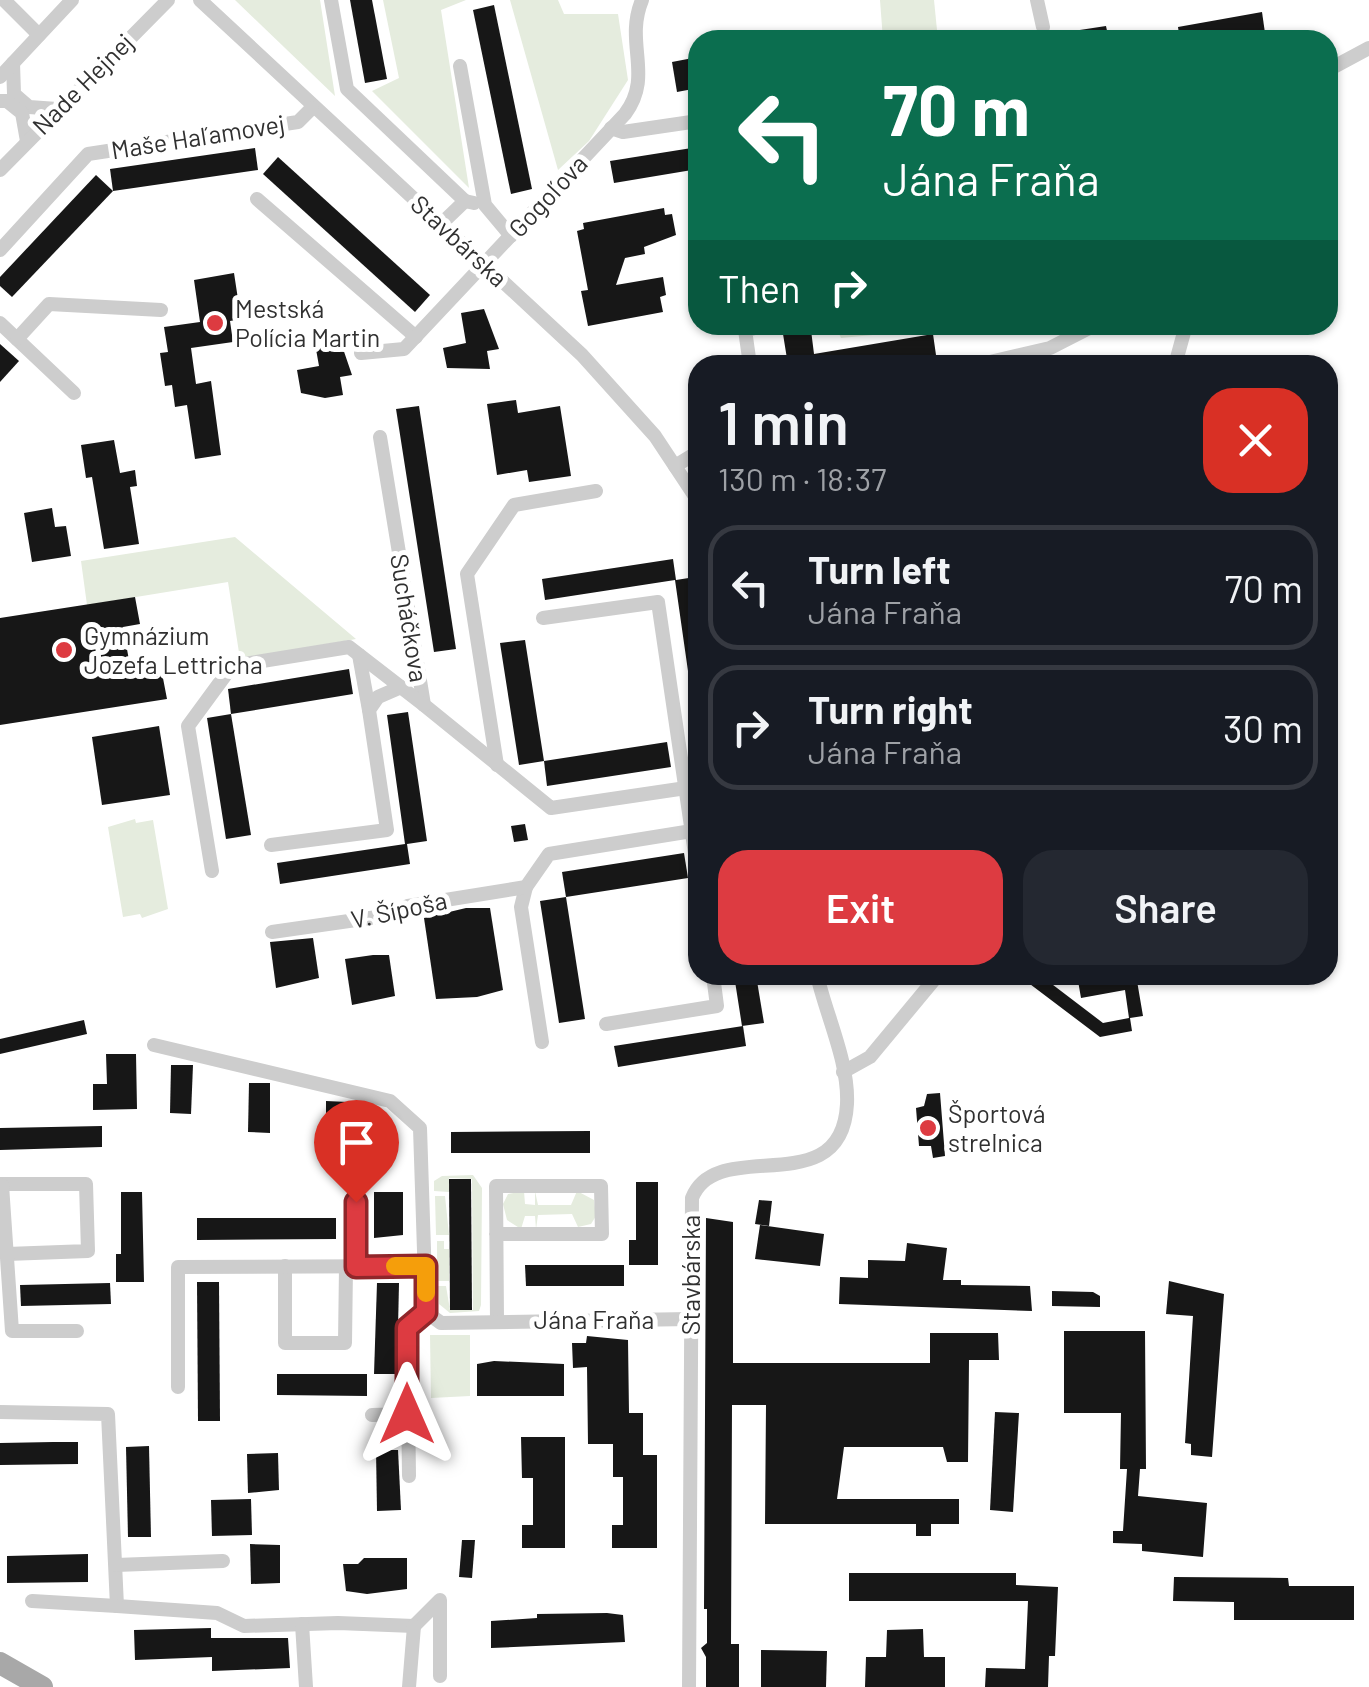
<!DOCTYPE html>
<html lang="en">
<head>
<meta charset="utf-8">
<style>
	:root { --surface:#171b24; --page:#242831; --text:#f1f3f6; --muted:#9ea1a6; --line:#363941; --accent:#dd3b41 }
	body { margin:0; font-family:Barlow,sans-serif; background:var(--page); color:var(--text); height:100vh; display:flex; flex-direction:column; font-size:38px; white-space:nowrap }
	* { box-sizing:border-box; margin:0 }
	p { font-size:32px; color:var(--muted) }
	.icon { flex:none; width:55px; height:55px; fill:none; stroke:currentColor; stroke-width:2; stroke-linecap:round; stroke-linejoin:round }
	.map { position:relative; flex:1; overflow:hidden }
	.details { position:absolute; left:688px; top:355px; width:650px; height:630px; display:flex; flex-direction:column; background:var(--surface); border-radius:30px; box-shadow:0 2px 8px #0004 }
	.details>* { flex:none }
	.hud { position:absolute; left:688px; top:30px; width:650px; height:305px; border-radius:30px; box-shadow:0 2px 8px #0004; background:#0b6e4f; color:#fff; overflow:hidden }
	.pin { position:absolute; display:grid; place-items:center; width:85px; height:85px; color:#fff; margin:-102px -42px; border-radius:50% 50% 50% 0; rotate:-45deg; box-shadow:0 0 10px #0007 }
	.pin .icon { rotate:45deg }
	.me { position:absolute; width:110px; margin:-55px; rotate:0deg; stroke-linejoin:round; filter:drop-shadow(0 0 8px #0008) }
	.turn { display:flex; align-items:center; gap:35px; height:210px; padding:0 30px; font-size:45px }
	.turn .icon { width:130px; height:130px; stroke-width:2.5 }
	.turn b { display:block; font-size:70px; line-height:85px }
	.then { display:flex; align-items:center; height:95px; padding:0 30px; background:#0003; gap:20px; font-size:38px }
	.round { display:grid; place-items:center; flex:none; width:105px; height:105px; border-radius:30px; background:var(--page) }
	.head { display:flex; align-items:center; justify-content:space-between; height:170px; padding:0 30px }
	h1 { font-size:60px; font-weight:600; line-height:75px }
	.cta { display:flex; gap:20px; margin-top:auto; padding:20px 30px }
	.cta a { flex:1; height:115px; border-radius:30px; background:var(--accent); color:#fff; font-size:40px; font-weight:600; line-height:115px; text-align:center }
	.cta a+a { background:var(--page); color:var(--text) }
	ul { padding:0; list-style:none }
	li { display:flex; align-items:center; gap:30px; height:125px; margin:0 20px 15px; padding:0 10px; border:5px solid var(--line); border-radius:30px }
	li div { flex:1 }
	li b { display:block; font-size:38px }
	li em { font-style:normal }
	.map>svg:first-child { display:block }
</style>
</head>
<body>
<div class="map">
<svg width="1369" height="1687" viewBox="0 0 1369 1687">
	<rect width="100%" height="100%" fill="#fff"/>
	<!-- green -->
	<g fill="#e5ecde">
		<polygon points="235,0 320,0 335,96"/>
		<polygon points="383,0 466,0 441,10 469,188 372,91 399,78"/>
		<polygon points="510,0 558,0 564,14 618,14 628,80 589,141 558,170"/>
		<polygon points="880,0 934,0 938,40 883,40"/>
		<polygon points="835,325 968,325 968,326 841,338"/>
		<polygon points="235,537 356,639 240,659 228,582 87,605 81,561"/>
		<polygon points="135,819 136,823 153,820 168,909 142,918 140,914 123,917 108,827"/>
		<polygon points="473,1175 482,1188 481,1305 479,1311 450,1313 439,1304 438,1286 446,1286 450,1310 473,1310 472,1179 449,1178 449,1192 434,1191 434,1181 442,1176"/>
		<polygon points="524,1191 525,1204 535,1205 535,1191 538,1205 571,1205 577,1191 594,1200 596,1216 591,1224 578,1227 572,1214 538,1215 536,1229 535,1216 525,1216 521,1229 507,1220 503,1204 508,1194"/>
		<polygon points="435,1196 445,1196 449,1235 436,1235"/>
		<polygon points="437,1241 444,1241 444,1249 449,1249 449,1281 437,1281"/>
		<polygon points="430,1335 470,1335 470,1396 431,1398"/>
	</g>
	<!-- building -->
	<g fill="#171717">
		<polygon points="350,0 372,0 387,79 365,83"/>
		<polygon points="494,5 532,189 511,194 473,10"/>
		<polygon points="1262,12 1266,40 1180,40 1178,27"/>
		<polygon points="1106,26 1109,40 1060,40 1060,33"/>
		<polygon points="698,57 698,88 677,92 672,62"/>
		<polygon points="698,147 698,169 614,183 610,161"/>
		<polygon points="255,148 258,170 113,191 110,169"/>
		<polygon points="278,157 430,295 415,312 263,174"/>
		<polygon points="96,175 113,191 12,297 0,286 0,277"/>
		<polygon points="664,208 665,215 672,214 676,235 644,247 645,254 625,258 616,285 663,277 666,295 660,297 663,312 588,326 581,291 588,290 577,231 584,229 583,223"/>
		<polygon points="234,273 241,319 230,321 233,342 191,348 196,384 211,381 221,455 195,459 187,405 175,407 172,385 165,386 160,353 168,352 164,327 200,322 194,280"/>
		<polygon points="484,309 499,349 487,351 490,369 447,368 443,348 466,343 461,313"/>
		<polygon points="811,330 814,354 933,334 936,355 879,365 788,365 783,334"/>
		<polygon points="338,334 352,375 340,377 343,395 325,398 301,393 297,370 319,366 314,338"/>
		<polygon points="0,344 19,361 0,382"/>
		<polygon points="516,400 518,413 560,406 571,476 529,482 527,470 497,475 487,404"/>
		<polygon points="419,406 456,649 434,652 396,409"/>
		<polygon points="114,440 120,473 135,470 137,486 130,487 139,544 104,549 92,477 86,478 81,445"/>
		<polygon points="52,508 55,527 66,526 71,556 32,562 24,513"/>
		<polygon points="673,559 676,580 695,577 698,685 690,685 675,580 545,600 542,579"/>
		<polygon points="135,597 140,624 123,627 132,677 162,673 167,699 0,725 0,618"/>
		<polygon points="525,640 544,761 519,765 500,643"/>
		<polygon points="349,669 353,694 231,714 228,689"/>
		<polygon points="408,712 427,841 407,844 410,864 280,884 277,863 405,844 387,715"/>
		<polygon points="231,714 251,835 226,839 207,718"/>
		<polygon points="159,726 170,795 102,805 92,737"/>
		<polygon points="667,742 671,767 547,786 544,761"/>
		<polygon points="525,824 528,840 514,842 511,826"/>
		<polygon points="684,853 688,878 566,897 562,872"/>
		<polygon points="566,897 585,1019 559,1023 540,901"/>
		<polygon points="466,908 490,908 503,990 477,997 436,999 424,918"/>
		<polygon points="313,938 319,978 276,988 270,942"/>
		<polygon points="373,955 389,955 395,996 352,1005 345,959"/>
		<polygon points="734,975 756,975 764,1023 742,1026"/>
		<polygon points="1018,975 1040,975 1103,1023 1129,1018 1125,990 1081,998 1077,975 1136,975 1143,1016 1130,1018 1132,1031 1100,1037"/>
		<polygon points="84,1020 87,1034 0,1054 0,1039"/>
		<polygon points="743,1026 746,1046 618,1067 614,1046"/>
		<polygon points="106,1054 136,1054 137,1109 93,1110 93,1084 107,1084"/>
		<polygon points="171,1065 193,1065 191,1114 170,1113"/>
		<polygon points="249,1083 270,1083 270,1133 248,1132"/>
		<polygon points="940,1093 945,1156 933,1158 931,1146 919,1146 916,1108 924,1106 927,1094"/>
		<polygon points="326,1101 348,1102 347,1150 326,1149"/>
		<polygon points="102,1126 102,1147 0,1150 0,1128"/>
		<polygon points="590,1131 590,1153 451,1153 451,1132"/>
		<polygon points="449,1179 471,1179 472,1310 450,1310"/>
		<polygon points="636,1182 658,1182 658,1265 629,1265 629,1240 636,1240"/>
		<polygon points="121,1192 142,1192 144,1282 116,1282 116,1254 121,1254"/>
		<polygon points="374,1192 403,1192 403,1235 374,1238"/>
		<polygon points="759,1200 772,1201 769,1226 755,1224"/>
		<polygon points="197,1218 336,1218 336,1239 197,1240"/>
		<polygon points="706,1218 733,1222 733,1363 930,1363 930,1333 998,1333 999,1360 969,1360 968,1462 947,1462 943,1447 844,1447 837,1499 959,1499 959,1524 931,1524 931,1536 916,1536 916,1524 765,1524 766,1405 732,1405 731,1644 739,1644 739,1687 706,1687 706,1657 701,1648 707,1643 707,1609 704,1609"/>
		<polygon points="760,1225 824,1234 820,1266 755,1259"/>
		<polygon points="907,1243 947,1248 943,1280 961,1280 961,1285 1030,1286 1032,1311 839,1304 840,1277 868,1278 868,1260 905,1261"/>
		<polygon points="525,1265 624,1265 624,1286 526,1286"/>
		<polygon points="1169,1281 1224,1294 1212,1457 1191,1455 1191,1444 1185,1443 1193,1316 1166,1314"/>
		<polygon points="197,1282 219,1282 220,1421 198,1421"/>
		<polygon points="110,1283 111,1304 21,1306 20,1285"/>
		<polygon points="377,1283 399,1283 397,1374 374,1374"/>
		<polygon points="1052,1291 1093,1292 1100,1296 1100,1307 1052,1306"/>
		<polygon points="1064,1331 1145,1331 1146,1469 1140,1469 1138,1496 1207,1503 1203,1557 1142,1551 1142,1544 1113,1543 1113,1531 1123,1531 1127,1469 1120,1469 1121,1413 1064,1413"/>
		<polygon points="587,1336 628,1340 629,1413 643,1413 643,1455 657,1455 657,1548 612,1548 612,1525 623,1525 623,1477 613,1477 613,1444 588,1444 587,1367 573,1368 572,1343 586,1343"/>
		<polygon points="494,1361 564,1364 564,1396 477,1396 477,1364"/>
		<polygon points="277,1374 367,1374 367,1396 277,1395"/>
		<polygon points="995,1412 1019,1413 1013,1512 990,1510"/>
		<polygon points="521,1437 565,1437 565,1548 522,1548 522,1525 533,1525 533,1478 522,1478"/>
		<polygon points="53,1442 78,1442 78,1464 0,1465 0,1443"/>
		<polygon points="149,1446 151,1537 128,1537 126,1447"/>
		<polygon points="376,1450 398,1450 401,1510 377,1511"/>
		<polygon points="278,1453 279,1490 248,1493 247,1454"/>
		<polygon points="251,1499 252,1535 212,1536 211,1500"/>
		<polygon points="462,1540 475,1540 472,1578 459,1577"/>
		<polygon points="250,1544 280,1545 280,1583 251,1584"/>
		<polygon points="88,1554 88,1582 7,1583 7,1556"/>
		<polygon points="364,1558 407,1558 407,1589 367,1594 346,1591 343,1564 358,1564"/>
		<polygon points="849,1573 1016,1573 1016,1585 1058,1587 1055,1656 1049,1656 1048,1687 985,1687 986,1668 1025,1669 1028,1601 849,1601"/>
		<polygon points="1174,1577 1288,1578 1289,1586 1354,1586 1354,1620 1234,1620 1234,1602 1173,1601"/>
		<polygon points="607,1613 623,1615 625,1642 491,1648 491,1621 537,1618 537,1614"/>
		<polygon points="211,1628 211,1638 288,1638 290,1668 212,1671 212,1657 135,1660 134,1630"/>
		<polygon points="923,1629 924,1657 945,1657 945,1687 865,1687 866,1657 886,1657 887,1630"/>
		<polygon points="761,1650 827,1651 826,1687 761,1687"/>
	</g>
	<g fill="none" stroke-linecap="round" stroke-linejoin="round">
		<!-- street -->
		<g stroke="#cdcdcd" stroke-width="14">
			<polyline points="4,0 39,35"/>
			<polyline points="200,0 582,355 655,436 698,501"/>
			<polyline points="331,0 347,89 465,201"/>
			<polyline points="1037,0 1043,27"/>
			<polyline points="13,63 14,94 29,107 57,109"/>
			<polyline points="460,66 485,205 511,236"/>
			<polyline points="1328,70 1369,48"/>
			<polyline points="0,77 72,0"/>
			<polyline points="0,101 7,101 22,113 27,141"/>
			<polyline points="611,128 623,132 698,121"/>
			<polyline points="0,170 168,0"/>
			<polyline points="257,199 416,337"/>
			<polyline points="441,224 465,201 474,203"/>
			<polyline points="0,250 88,154 298,122 312,108"/>
			<polyline points="0,323 74,393"/>
			<polyline points="17,339 49,304 161,310"/>
			<path d="M361 353 404 349 625 114C654 75 624 44 642 0"/>
			<polyline points="750,365 745,330 771,325"/>
			<polyline points="977,365 1050,348 1095,325"/>
			<polyline points="1175,365 1186,325"/>
			<polyline points="380,437 424,705 551,808 686,788"/>
			<polyline points="675,466 698,452"/>
			<polyline points="543,618 658,602 698,874"/>
			<polyline points="359,655 369,710"/>
			<polyline points="497,765 467,574 514,505 596,491"/>
			<polyline points="271,845 387,830 369,710 378,697 401,687"/>
			<polyline points="212,871 188,726 232,666 349,647 424,705"/>
			<polyline points="526,887 521,907 542,1042"/>
			<polyline points="272,932 391,915 408,906 526,887 549,854 698,830"/>
			<polyline points="606,1024 717,1006 713,975"/>
			<polyline points="154,1045 390,1101 420,1128 426,1312 407,1328 409,1476"/>
			<polyline points="843,1072 870,1057 938,975"/>
			<polyline points="0,1184 86,1184 88,1251 7,1254"/>
			<polyline points="2,1185 12,1331 77,1331"/>
			<polyline points="356,1202 356,1267"/>
			<polyline points="496,1234 602,1234 601,1186 496,1186 497,1321"/>
			<polyline points="285,1266 285,1343 345,1343 346,1267"/>
			<polyline points="426,1312 441,1323 690,1319"/>
			<polyline points="178,1387 178,1267 426,1266"/>
			<polyline points="0,1412 108,1414 117,1606 217,1613 244,1626 338,1623 414,1626 440,1600 440,1676"/>
			<polyline points="372,1415 407,1414"/>
			<polyline points="116,1565 223,1561"/>
			<polyline points="32,1601 117,1606"/>
			<polyline points="302,1624 306,1687"/>
			<polyline points="409,1687 414,1626"/>
			<path d="M689 1687 692 1198C717 1134 842 1205 847 1104 849 1062 826 1015 817 975"/>
		</g>
		<!-- primary -->
		<polyline stroke="#a8a8a8" stroke-width="22" points="0,1663 42,1687"/>
	</g>
	<g fill="none" stroke-linecap="round" stroke-linejoin="round">
		<!-- route casing -->
		<g stroke="#90262a" stroke-width="25">
			<polyline id="route" points="356,1202 356,1267 426,1266 426,1312 407,1328 407,1414"/>
		</g>
		<!-- route -->
		<use href="#route" stroke="#dd3b41" stroke-width="18"/>
		<!-- slow -->
		<polyline stroke="#f59e0b" stroke-width="18" points="395,1266 426,1266 426,1293"/>
	</g>
	<!-- markers -->
	<g fill="#dd3b41" stroke="#fff" stroke-width="4">
		<circle cx="215" cy="323" r="10"/>
		<circle cx="64" cy="650" r="10"/>
		<circle cx="928" cy="1128" r="10"/>
	</g>
	<g text-anchor="middle" stroke-width="10" stroke-linejoin="round" paint-order="stroke">
		<!-- street labels -->
		<g font-size="25" fill="#303030" stroke="#fff">
			<text transform="translate(83 84) rotate(-45)" y="9">Nade Hejnej</text>
			<text transform="translate(198 137) rotate(-9)" y="9">Maše Haľamovej</text>
			<text transform="translate(548 196) rotate(-47)" y="9">Gogoľova</text>
			<text transform="translate(459 241) rotate(43)" y="9">Stavbárska</text>
			<text transform="translate(409 618) rotate(81)" y="9">Sucháčkova</text>
			<text transform="translate(399 910) rotate(-12)" y="9">V. Šípoša</text>
			<text transform="translate(691 1275) rotate(-90)" y="9">Stavbárska</text>
			<text x="594" y="1329">Jána Fraňa</text>
		</g>
		<!-- poi labels -->
		<g font-size="25" fill="#303030" stroke="#fff" text-anchor="start">
			<text x="235" y="318">Mestská<tspan x="235" dy="29">Polícia Martin</tspan></text>
			<text x="84" y="645">Gymnázium<tspan x="84" dy="29">Jozefa Lettricha</tspan></text>
			<text x="948" y="1123">Športová<tspan x="948" dy="29">strelnica</tspan></text>
		</g>
	</g>
</svg>
<div class="pin" style="left:356px;top:1202px;background:#d93025"><svg class="icon" aria-label="arrive" viewBox="0 0 24 24"><path d="M6 21V4h12l-3 4 3 4H6"/></svg></div>
<svg class="me" style="left:407px;top:1414px" viewBox="-20 -20 40 40"><path d="M0-17L14 15 0 8-14 15z" fill="#dd3b41" stroke="#fff" stroke-width="4"/></svg>
<div class="hud">
<div class="turn"><svg class="icon" aria-label="left" viewBox="0 0 24 24"><path d="M17 20v-9H6M10 6l-5 5 5 5"/></svg><div><b>70 m</b>Jána Fraňa</div></div>
<div class="then">Then<svg class="icon" aria-label="right" viewBox="0 0 24 24"><path d="M7 20v-9h11M14 6l5 5-5 5"/></svg></div>
</div>
<section class="details">
<div class="head"><div><h1>1 min</h1><p>130 m · 18:37</p></div><a class="round" style="background:#d93025;color:#fff"><svg class="icon" aria-label="close" viewBox="0 0 24 24"><path d="M6 6l12 12M18 6L6 18"/></svg></a></div>
<ul>
<li><svg class="icon" aria-label="left" viewBox="0 0 24 24"><path d="M17 20v-9H6M10 6l-5 5 5 5"/></svg><div><b>Turn left</b><p>Jána Fraňa</p></div><em>70 m</em></li>
<li><svg class="icon" aria-label="right" viewBox="0 0 24 24"><path d="M7 20v-9h11M14 6l5 5-5 5"/></svg><div><b>Turn right</b><p>Jána Fraňa</p></div><em>30 m</em></li>
</ul>
<div class="cta"><a>Exit</a><a>Share</a></div>
</section>
</div>
</body>
</html>
